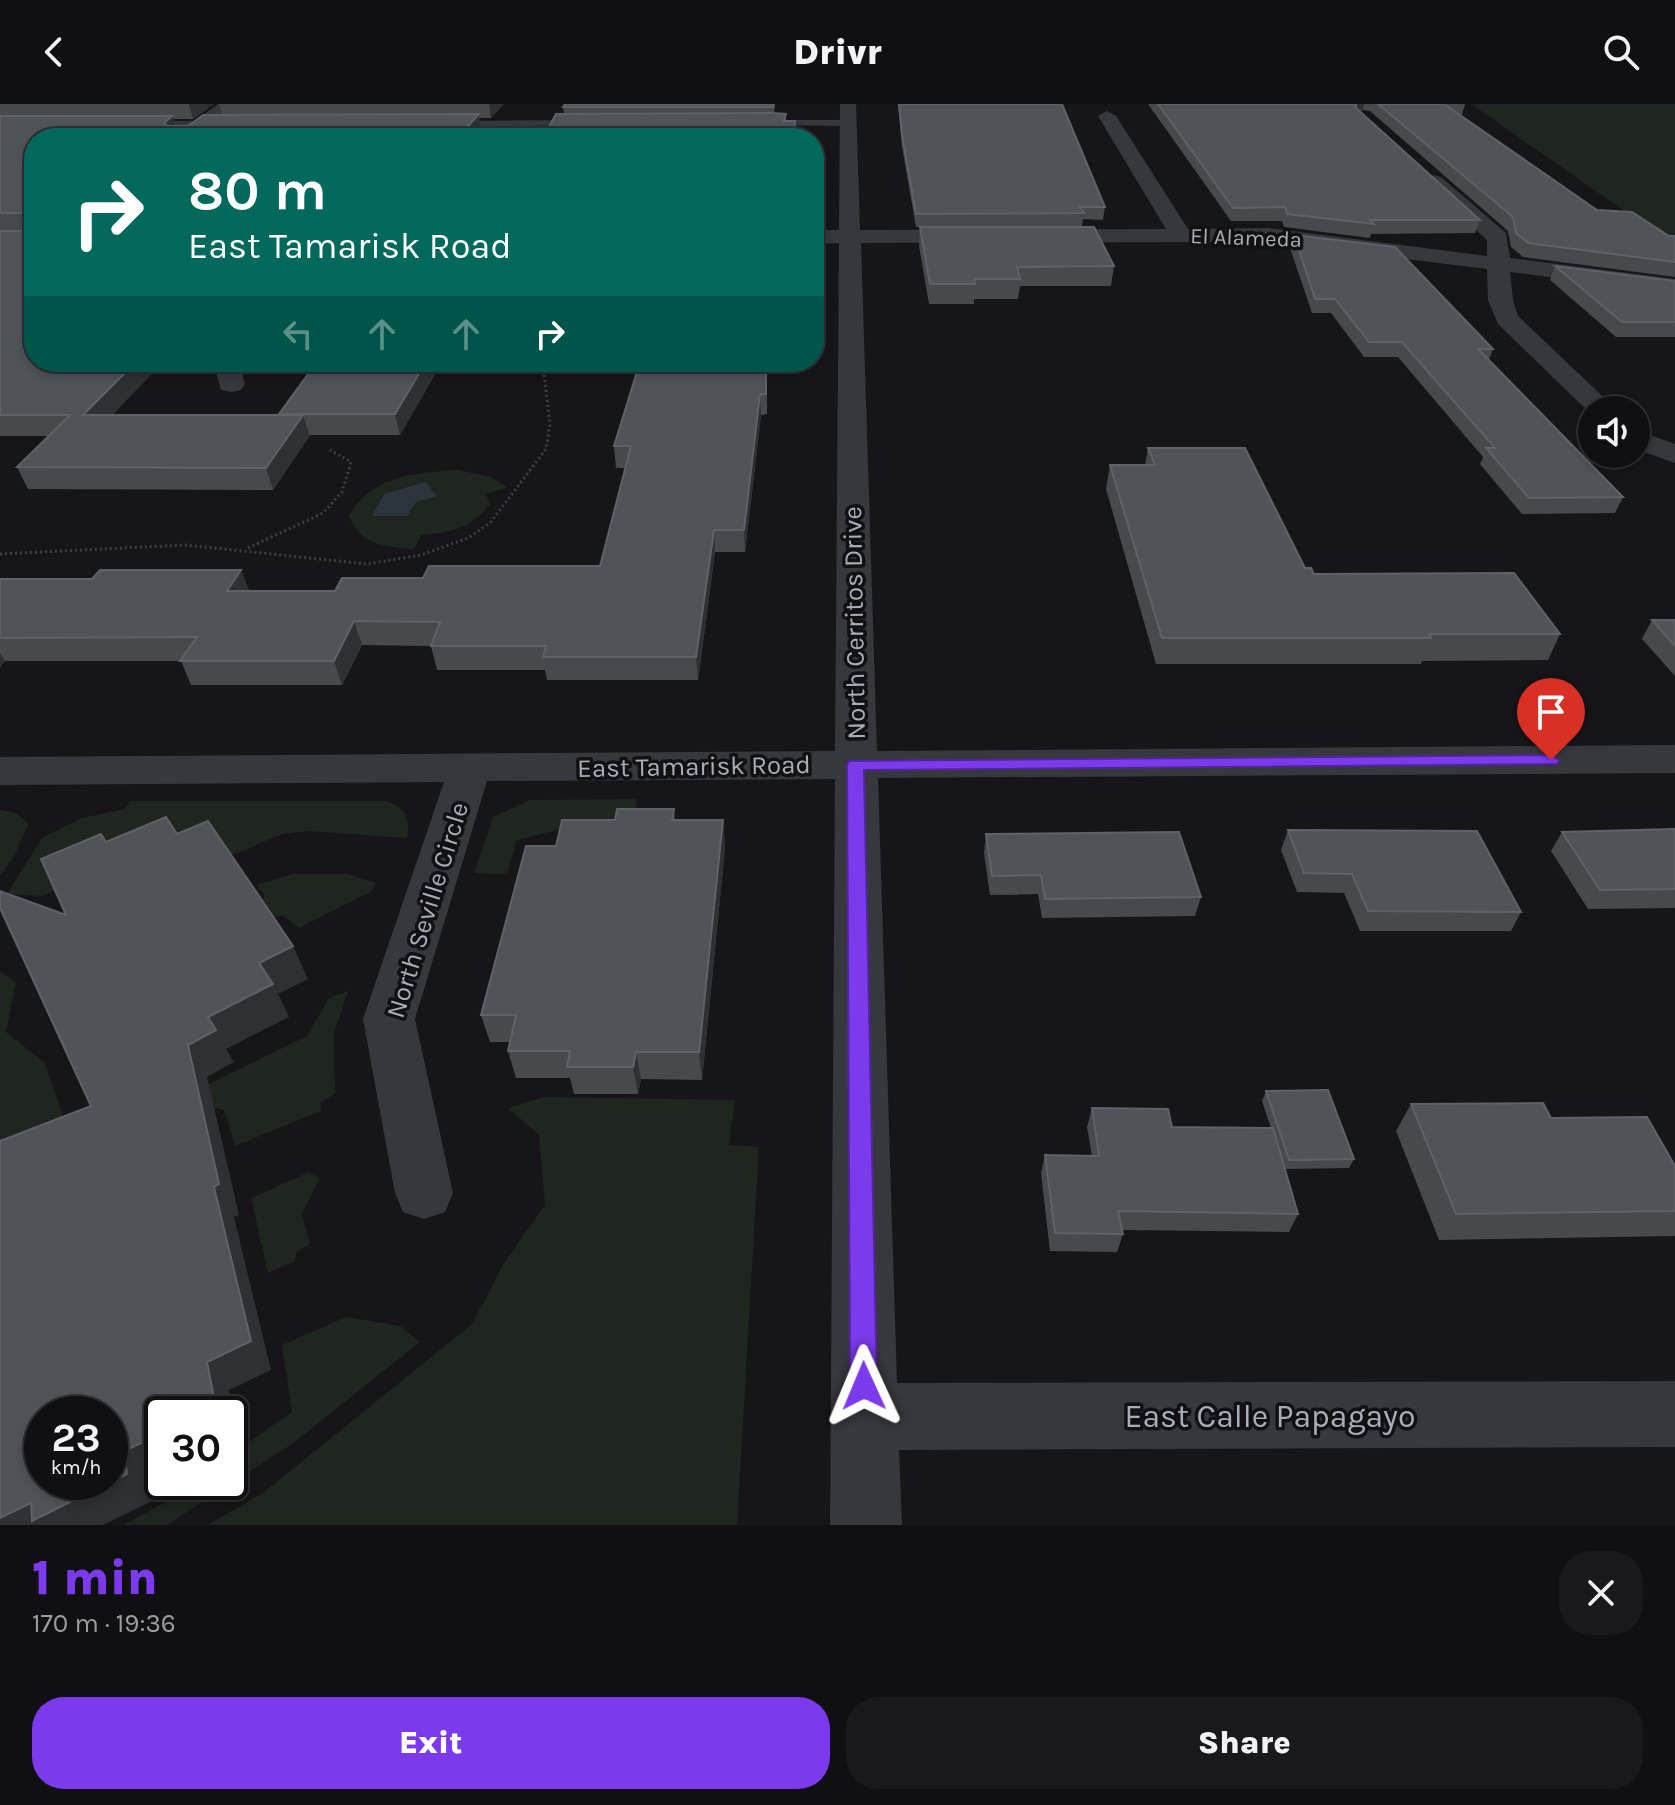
<!DOCTYPE html>
<html lang="en">
<head>
<meta charset="utf-8">
<style>
	:root { --surface:#101012; --page:#19191b; --text:#f1f3f6; --muted:#9c9d9f; --line:#303032; --accent:#7c3aed }
	body { margin:0; font-family:Karla,sans-serif; background:var(--page); color:var(--text); height:100vh; display:flex; flex-direction:column; font-size:30px; white-space:nowrap }
	* { box-sizing:border-box; margin:0 }
	p { font-size:26px; color:var(--muted) }
	.icon { flex:none; width:44px; height:44px; fill:none; stroke:currentColor; stroke-width:2; stroke-linecap:round; stroke-linejoin:round }
	.map { position:relative; height:1421px; overflow:hidden }
	.details { display:flex; flex-direction:column; background:var(--surface); flex:1 }
	.details>* { flex:none }
	.banner { position:absolute; left:24px; top:24px; width:800px; height:244px; border-radius:32px; box-shadow:0 4px 12px #0003,0 0 0 2px var(--line); background:#00695c; color:#fff; overflow:hidden }
	.fabs { position:absolute; left:1578px; top:292px; display:grid; gap:16px }
	.fabs a { display:grid; place-items:center; width:72px; height:72px; border-radius:50%; background:var(--surface); box-shadow:0 4px 12px #0003,0 0 0 2px var(--line); font-size:40px }
	.speed { position:absolute; left:24px; top:1292px; display:flex; gap:16px; font-size:40px; font-weight:700; text-align:center }
	.speed>* { display:grid; place-content:center; width:104px; height:104px; border-radius:50%; background:var(--surface); box-shadow:0 4px 12px #0003,0 0 0 2px var(--line); line-height:1 }
	.speed small { font-size:20px; font-weight:400 }
	.speed .limit { border:4px solid #111; border-radius:12px; background:#fff; color:#111 }
	.pin { position:absolute; display:grid; place-items:center; width:68px; height:68px; color:#fff; margin:-82px -34px; border-radius:50% 50% 50% 0; rotate:-45deg; box-shadow:0 0 8px #0007 }
	.pin .icon { rotate:45deg }
	.me { position:absolute; width:88px; margin:-44px; rotate:359deg; stroke-linejoin:round; filter:drop-shadow(0 0 6px #0008) }
	.turn { display:flex; align-items:center; gap:28px; height:168px; padding:0 32px; font-size:36px }
	.turn .icon { width:104px; height:104px; stroke-width:2.5 }
	.turn b { display:block; font-size:56px; line-height:68px }
	.lanes { display:flex; align-items:center; height:76px; padding:0 32px; background:#0003; justify-content:center; gap:40px; direction:ltr }
	.lanes .off { opacity:.35 }
	.round { display:grid; place-items:center; flex:none; width:84px; height:84px; border-radius:32px; background:var(--page) }
	.summary { display:flex; align-items:center; justify-content:space-between; height:136px; padding:0 32px }
	h1 { font-size:48px; font-weight:800; line-height:60px; color:var(--accent) }
	.action { display:flex; gap:16px; margin-top:auto; padding:16px 32px }
	.action a { flex:1; height:92px; border-radius:32px; background:var(--accent); color:#fff; font-size:32px; font-weight:800; line-height:92px; text-align:center }
	.action a+a { background:var(--page); color:var(--text) }
	header { display:flex; justify-content:space-between; align-items:center; height:104px; padding:0 32px; background:var(--surface); font-size:36px; font-weight:800 }
	.map>svg:first-child { display:block }
</style>
</head>
<body>
<header><svg class="icon" aria-label="back" viewBox="0 0 24 24"><path d="M15 5l-7 7 7 7"/></svg>Drivr<svg class="icon" aria-label="search" viewBox="0 0 24 24"><circle cx="10" cy="10" r="6"/><path d="M15 15l6 6"/></svg></header>
<div class="map">
<svg width="1675" height="1421" viewBox="0 0 1675 1421">
	<rect width="100%" height="100%" fill="#161618"/>
	<!-- green -->
	<g fill="#1e261f">
		<polygon points="1471,0 1675,0 1675,131 1659,131"/>
		<path d="M458 366 491 373 507 384 486 390 490 400C471 425 452 428 421 431L414 445C386 443 358 441 349 411 374 371 414 369 458 366Z"/>
		<polygon points="636,695 636,714 569,723 517,736 507,770 474,769 493,713 529,696"/>
		<path d="M130 697H386C407 705 410 712 407 734L308 727 282 730 233 751 210 727 41 792 7 790 42 734 82 714 125 705Z"/>
		<polygon points="0,706 16,709 29,720 13,754 0,772"/>
		<polygon points="293,770 347,770 376,779 372,787 299,824 283,811 263,816 264,790 256,781"/>
		<polygon points="0,868 16,878 6,928 45,959 64,1015 0,1067"/>
		<polygon points="348,887 334,929 335,990 320,999 321,1007 235,1042 224,1006 207,1002 204,982 307,932 329,894"/>
		<polygon points="544,993 735,996 729,1041 759,1043 737,1421 208,1421 263,1389 472,1220 504,1159 545,1101 539,1031 508,1004"/>
		<polygon points="309,1068 320,1075 302,1110 310,1140 296,1148 295,1157 268,1169 251,1094"/>
		<path d="M346 1213 400 1222 420 1238 292 1340 167 1421H124L201 1378H230C230 1343 266 1327 292 1308L282 1241Z"/>
	</g>
	<!-- water -->
	<polygon fill="#2c353c" points="425,378 437,392 416,398 407,412 372,412 384,390"/>
	<g fill="none" stroke-linecap="round" stroke-linejoin="round">
		<!-- path -->
		<g stroke="#3d3f44" stroke-width="3" stroke-dasharray="2 3" stroke-linecap="butt">
			<polyline points="248,444 323,409 342,388 351,358 330,346"/>
			<polyline points="0,450 185,441 367,460 421,451 468,434 490,419 546,345 550,320 544,269 547,258"/>
		</g>
		<!-- service -->
		<g fill="#37383d" fill-rule="evenodd">
			<polygon points="582,16 585,21 450,23 445,20 450,17"/>
			<polygon points="762,16 848,16 853,19 848,22 759,21"/>
			<polygon points="142,17 222,17 227,20 222,23 139,22"/>
		</g>
		<!-- minor -->
		<g fill="#37383d" fill-rule="evenodd">
			<polygon points="218,0 237,0 193,34 172,34"/>
			<polygon points="840,0 856,0 860,126 1166,125 1098,12 1107,7 1116,12 1188,125 1268,124 1487,152 1487,136 1424,77 1434,71 1441,73 1506,129 1510,154 1675,175 1675,189 1510,168 1513,196 1518,212 1617,306 1592,306 1592,311 1498,220 1488,196 1487,165 1268,138 861,139 877,647 1675,641 1675,669 878,674 897,1279 1675,1277 1675,1343 899,1346 902,1421 830,1421 835,675 487,677 415,915 453,1089 445,1108 424,1115 403,1108 395,1089 363,915 444,678 0,681 0,653 835,647 839,139 814,140 814,126 839,126"/>
			<polygon points="213,258 239,258 245,280 241,286 231,288 221,286"/>
			<polygon points="1636,326 1675,340 1675,359 1636,345"/>
		</g>
	</g>
	<!-- wall -->
	<g fill="#47494d">
		<polygon points="0,0 214,0 193,15 173,15 176,22 188,22 222,11 219,0 504,0 491,14 479,14 481,25 474,34 34,34 34,258 163,258 112,311 279,311 442,258 400,331 310,331 273,386 28,385 17,363 48,332 0,332"/>
		<polygon points="565,0 775,0 774,10 786,10 786,17 564,10 563,3"/>
		<polygon points="898,0 1062,0 1105,103 1103,116 1083,115 1082,122 916,123 902,43"/>
		<polygon points="1148,0 1465,0 1462,11 1460,11 1597,106 1669,132 1675,132 1675,173 1523,153 1511,143 1508,127 1370,7 1363,6 1360,8 1480,116 1475,129 1371,130 1370,134 1284,123 1282,117 1231,117"/>
		<polygon points="920,123 1114,162 1111,182 1020,182 1018,195 974,195 974,200 929,200 919,142"/>
		<polygon points="1294,131 1493,245 1489,256 1623,393 1615,409 1522,410 1480,360 1483,353 1398,253 1364,253 1331,209 1312,209 1290,144"/>
		<polygon points="1555,162 1675,177 1675,233 1616,233 1550,176"/>
		<polygon points="640,258 767,258 767,310 761,311 745,448 715,448 698,576 547,576 545,566 437,566 431,542 362,541 342,581 191,581 181,557 5,557 0,563 0,475 92,475 241,466 249,487 335,487 423,474 600,462 626,364 616,364 614,342"/>
		<polygon points="1148,344 1305,464 1314,470 1560,530 1548,556 1422,557 1421,560 1156,560 1106,385 1110,361 1145,361"/>
		<polygon points="1652,516 1675,516 1675,572 1642,535"/>
		<polygon points="674,705 675,716 723,716 725,744 702,976 641,975 638,990 574,990 570,974 516,974 508,947 510,938 490,938 481,911 556,742 615,716"/>
		<polygon points="1675,725 1675,804 1588,805 1551,747 1562,728"/>
		<polygon points="1288,726 1521,808 1511,827 1360,827 1344,789 1297,788 1281,746"/>
		<polygon points="986,730 1201,793 1195,812 1042,814 1038,790 990,791 984,749"/>
		<polygon points="1266,987 1354,1055 1349,1064 1285,1065 1298,1110 1289,1128 1122,1126 1123,1130 1117,1148 1050,1147 1041,1069 1045,1051 1092,1052 1087,1023 1092,1004 1172,1023 1271,1024 1262,997"/>
		<polygon points="1411,1000 1551,1014 1675,1062 1675,1132 1439,1136 1396,1027"/>
	</g>
	<!-- shaded-wall -->
	<g fill="#2f3033">
		<polygon points="189,0 214,0 193,15"/>
		<polygon points="489,0 504,0 491,14"/>
		<polygon points="1356,0 1364,0 1363,6 1354,11"/>
		<polygon points="479,10 481,25 474,34 457,34"/>
		<polygon points="172,12 177,26 169,34 164,19"/>
		<polygon points="136,258 163,258 92,332 83,311"/>
		<polygon points="426,258 442,258 400,331 395,310"/>
		<polygon points="760,290 761,311 745,448 744,426"/>
		<polygon points="303,311 310,332 273,386 266,364"/>
		<polygon points="714,426 715,448 698,576 696,553"/>
		<polygon points="241,466 250,489 227,487"/>
		<polygon points="354,517 362,541 342,581 334,557"/>
		<polygon points="0,549 5,557 0,563"/>
		<polygon points="723,716 725,744 702,976 699,948"/>
		<polygon points="293,842 308,875 278,890 289,913 226,945 234,958 207,973 239,1111 234,1113 271,1266 229,1286 238,1330 230,1334 230,1310 202,1310 207,1258 214,1083 188,941 208,913 259,859"/>
		<polygon points="636,948 641,975 638,990 633,963"/>
		<polygon points="162,1329 162,1367 151,1373 154,1396 103,1421 0,1421 0,1414 124,1347"/>
	</g>
	<!-- building -->
	<g fill="#525359" stroke="#5f6168" stroke-width="2" fill-rule="evenodd">
		<polygon points="565,0 774,0 773,3 563,3"/>
		<polygon points="899,0 1062,0 1105,103 1080,103 1084,109 916,110 902,31"/>
		<polygon points="1158,0 1356,0 1356,4 1480,116 1370,116 1374,120 1287,110 1285,103 1233,104"/>
		<polygon points="1378,0 1444,0 1597,106 1632,108 1669,132 1675,132 1675,158 1528,139 1516,129 1513,113"/>
		<polygon points="772,9 786,10 784,17 795,17 794,34 543,34 556,10"/>
		<polygon points="479,10 457,34 34,34 34,258 136,258 83,311 303,311 266,364 17,363 70,311 0,311 0,127 29,127 29,109 0,109 0,12 172,12 164,19 167,22 188,22 203,11"/>
		<polygon points="920,123 1094,123 1114,162 1017,163 1020,175 974,175 975,180 930,180"/>
		<polygon points="1294,131 1395,143 1493,245 1478,245 1623,393 1529,394 1486,344 1495,344 1402,238 1369,238 1335,195 1315,195"/>
		<polygon points="1555,162 1675,177 1675,218 1622,218"/>
		<polygon points="317,258 426,258 395,310 279,310"/>
		<polygon points="640,258 766,258 766,290 760,290 744,426 714,426 696,553 543,553 546,542 431,542 440,518 354,517 334,557 180,557 197,533 0,534 0,475 92,475 100,466 241,466 227,487 335,487 342,474 423,474 429,462 600,462 631,342 614,342"/>
		<polygon points="1148,344 1245,344 1305,464 1311,464 1314,470 1514,469 1560,530 1429,530 1431,534 1162,534 1110,361 1155,361"/>
		<polygon points="1652,516 1675,516 1675,542"/>
		<polygon points="617,705 674,705 672,716 723,716 699,948 636,948 633,963 567,963 570,947 508,947 516,911 481,911 526,742 556,742 562,716 615,716"/>
		<path d="M166 713 177 730 208 717 293 842 259 859 273 880 208 913 216 926 188 941 219 1080 214 1083 251 1237 207 1258 216 1304 202 1310H162V1329L124 1347 127 1370 32 1417 31 1399 0 1414V1037L91 1002 0 804V787L66 811 41 755 101 730 106 738ZM42 1310H110V1378H42Z"/>
		<polygon points="1675,725 1675,785 1600,786 1562,728"/>
		<polygon points="1288,726 1477,727 1521,808 1368,807 1352,770 1304,769"/>
		<polygon points="1179,728 1201,793 1045,795 1041,771 992,772 986,730"/>
		<polygon points="1328,986 1354,1055 1289,1056 1266,987"/>
		<polygon points="1543,999 1551,1014 1647,1013 1675,1062 1675,1107 1456,1110 1411,1000"/>
		<polygon points="1092,1004 1168,1005 1172,1023 1273,1024 1298,1110 1118,1107 1123,1130 1055,1129 1045,1051 1099,1052"/>
	</g>
	<!-- route -->
	<polygon fill="#7c3aed" stroke="#51269a" stroke-width="2" points="1551,651 1559,656 1557,660 864,666 877,1282 873,1292 864,1296 854,1292 850,1282 847,661 849,657"/>
	<g text-anchor="middle" stroke-width="7" stroke-linejoin="round" paint-order="stroke">
		<!-- far-street labels -->
		<g font-size="22" fill="#a8adb8" stroke="#111113">
			<text transform="translate(1246 133) rotate(2)" y="8">El Alameda</text>
		</g>
		<!-- street labels -->
		<g font-size="26" fill="#a8adb8" stroke="#111113">
			<text transform="translate(854 519) rotate(-91)" y="9">North Cerritos Drive</text>
			<text transform="translate(694 662) rotate(-1)" y="9">East Tamarisk Road</text>
			<text transform="translate(427 806) rotate(-73)" y="9">North Seville Circle</text>
		</g>
		<!-- near-street labels -->
		<g font-size="32" fill="#a8adb8" stroke="#111113">
			<text x="1270" y="1323">East Calle Papagayo</text>
		</g>
	</g>
</svg>
<div class="fabs">
<a><svg class="icon" aria-label="sound" viewBox="0 0 24 24"><path d="M4 9h4l5-4v14l-5-4H4zM17 9q2 3 0 6"/></svg></a>
</div>
<div class="speed"><div>23<small>km/h</small></div><div class="limit">30</div></div>
<div class="pin" style="left:1551px;top:656px;background:#d93025"><svg class="icon" aria-label="arrive" viewBox="0 0 24 24"><path d="M6 21V4h12l-3 4 3 4H6"/></svg></div>
<svg class="me" style="left:864px;top:1282px" viewBox="-20 -20 40 40"><path d="M0-17L14 15 0 8-14 15z" fill="#7c3aed" stroke="#fff" stroke-width="4"/></svg>
<div class="banner">
<div class="turn"><svg class="icon" aria-label="right" viewBox="0 0 24 24"><path d="M7 20v-9h11M14 6l5 5-5 5"/></svg><div><b>80 m</b>East Tamarisk Road</div></div>
<div class="lanes"><svg class="icon off" aria-label="left" viewBox="0 0 24 24"><path d="M17 20v-9H6M10 6l-5 5 5 5"/></svg><svg class="icon off" aria-label="ahead" viewBox="0 0 24 24"><path d="M12 20V5M6 11l6-6 6 6"/></svg><svg class="icon off" aria-label="ahead" viewBox="0 0 24 24"><path d="M12 20V5M6 11l6-6 6 6"/></svg><svg class="icon" aria-label="right" viewBox="0 0 24 24"><path d="M7 20v-9h11M14 6l5 5-5 5"/></svg></div>
</div>
</div>
<section class="details">
<div class="summary"><div><h1>1 min</h1><p>170 m · 19:36</p></div><a class="round"><svg class="icon" aria-label="close" viewBox="0 0 24 24"><path d="M6 6l12 12M18 6L6 18"/></svg></a></div>
<div class="action"><a>Exit</a><a>Share</a></div>
</section>
</body>
</html>
